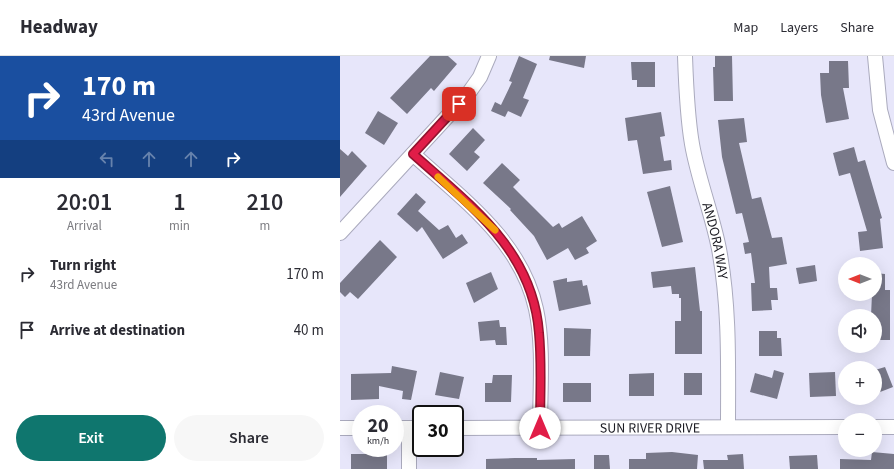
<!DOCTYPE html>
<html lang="en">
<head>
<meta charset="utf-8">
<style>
	:root { --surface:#fff; --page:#f7f7f7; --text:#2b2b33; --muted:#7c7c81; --line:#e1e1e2; --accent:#0f766e }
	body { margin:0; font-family:"Source Sans 3",sans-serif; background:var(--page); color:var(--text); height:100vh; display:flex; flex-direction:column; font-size:15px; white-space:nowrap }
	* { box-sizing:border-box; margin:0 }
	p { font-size:13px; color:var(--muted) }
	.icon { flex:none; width:22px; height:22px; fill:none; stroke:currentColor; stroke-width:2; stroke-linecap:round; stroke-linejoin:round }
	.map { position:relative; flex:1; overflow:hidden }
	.side { display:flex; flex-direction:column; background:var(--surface); width:340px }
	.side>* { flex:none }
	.guide { background:#1a4fa0; color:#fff; overflow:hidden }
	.needle { width:26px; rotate:270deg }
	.tools { position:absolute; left:498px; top:201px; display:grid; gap:8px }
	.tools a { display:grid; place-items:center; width:44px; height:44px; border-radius:50%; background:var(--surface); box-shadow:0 4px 16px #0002; font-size:20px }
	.speed { position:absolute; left:12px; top:349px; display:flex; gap:8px; font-size:20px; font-weight:700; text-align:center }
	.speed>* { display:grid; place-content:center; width:52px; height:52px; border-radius:50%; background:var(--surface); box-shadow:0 4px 16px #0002; line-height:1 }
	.speed small { font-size:10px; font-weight:400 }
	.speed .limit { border:2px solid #111; border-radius:6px; background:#fff; color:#111 }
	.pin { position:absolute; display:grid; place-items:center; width:34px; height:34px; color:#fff; margin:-17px; border-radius:8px; box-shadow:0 2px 6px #0006 }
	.me { position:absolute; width:44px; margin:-22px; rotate:0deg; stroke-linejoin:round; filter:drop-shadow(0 0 3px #0008) }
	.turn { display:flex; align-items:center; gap:14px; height:84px; padding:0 16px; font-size:18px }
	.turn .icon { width:52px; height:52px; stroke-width:2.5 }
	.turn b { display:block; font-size:28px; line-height:34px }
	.lanes { display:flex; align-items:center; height:38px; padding:0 16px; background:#0003; justify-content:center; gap:20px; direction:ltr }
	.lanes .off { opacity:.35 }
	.eta { display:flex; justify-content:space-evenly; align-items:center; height:68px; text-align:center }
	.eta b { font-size:24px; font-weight:600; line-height:28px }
	.primary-button { display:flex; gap:8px; margin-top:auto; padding:8px 16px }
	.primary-button a { flex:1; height:46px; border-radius:24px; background:var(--accent); color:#fff; font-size:16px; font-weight:600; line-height:46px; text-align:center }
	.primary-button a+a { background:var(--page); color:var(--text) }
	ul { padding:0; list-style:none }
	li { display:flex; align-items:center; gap:12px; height:56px; padding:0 16px }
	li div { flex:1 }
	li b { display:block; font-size:15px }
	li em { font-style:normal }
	header { display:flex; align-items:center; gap:24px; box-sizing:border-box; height:56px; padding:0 20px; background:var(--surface); border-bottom:1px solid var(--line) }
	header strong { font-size:19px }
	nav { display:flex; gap:22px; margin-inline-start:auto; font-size:14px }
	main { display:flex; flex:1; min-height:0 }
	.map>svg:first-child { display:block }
</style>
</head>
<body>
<header>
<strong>Headway</strong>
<nav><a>Map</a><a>Layers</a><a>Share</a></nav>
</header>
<main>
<section class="side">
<div class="guide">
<div class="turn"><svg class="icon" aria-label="right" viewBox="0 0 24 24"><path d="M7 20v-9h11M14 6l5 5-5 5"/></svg><div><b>170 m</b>43rd Avenue</div></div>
<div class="lanes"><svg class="icon off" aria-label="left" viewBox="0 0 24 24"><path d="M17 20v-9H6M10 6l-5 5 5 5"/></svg><svg class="icon off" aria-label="ahead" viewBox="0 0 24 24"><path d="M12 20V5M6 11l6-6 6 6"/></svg><svg class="icon off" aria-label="ahead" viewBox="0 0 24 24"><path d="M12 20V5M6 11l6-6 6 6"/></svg><svg class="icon" aria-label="right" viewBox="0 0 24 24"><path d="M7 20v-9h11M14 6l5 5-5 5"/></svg></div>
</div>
<div class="eta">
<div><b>20:01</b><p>Arrival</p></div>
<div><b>1</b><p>min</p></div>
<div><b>210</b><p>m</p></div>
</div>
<ul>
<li><svg class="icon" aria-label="right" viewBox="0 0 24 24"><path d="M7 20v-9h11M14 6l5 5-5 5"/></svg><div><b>Turn right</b><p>43rd Avenue</p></div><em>170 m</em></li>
<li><svg class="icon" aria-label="arrive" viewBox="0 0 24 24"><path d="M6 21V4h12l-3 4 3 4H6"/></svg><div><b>Arrive at destination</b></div><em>40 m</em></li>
</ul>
<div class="primary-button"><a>Exit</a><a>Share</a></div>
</section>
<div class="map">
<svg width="554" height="413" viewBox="0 0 554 413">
	<rect width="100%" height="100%" fill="#e7e6fa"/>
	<!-- building -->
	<g fill="#787889">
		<polygon points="90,0 108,0 117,8 94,35 91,32 67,58 50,42"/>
		<polygon points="179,0 197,8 183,42 189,44 181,61 168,55 165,61 151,55 155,46 161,49 172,26 169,25"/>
		<polygon points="210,0 246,0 244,12 209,4"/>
		<polygon points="375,0 392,0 393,45 374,45 373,11 375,11"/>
		<polygon points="489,5 508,5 509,32 503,32 509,63 486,67 481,39 480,17 489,17"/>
		<polygon points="291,6 315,6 315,31 297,31 297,24 292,24"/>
		<polygon points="38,55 58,67 44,89 25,77"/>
		<polygon points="321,56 325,80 320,81 324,105 331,104 332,114 303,118 297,84 288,85 285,62"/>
		<polygon points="404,62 407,86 399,87 412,143 421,141 432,182 442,181 447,208 429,211 430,232 437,232 438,244 431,244 432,254 412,255 411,227 415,227 411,197 405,198 403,187 409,186 402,157 396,158 382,101 378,64"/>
		<polygon points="133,72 145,84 134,96 140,101 127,115 109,98"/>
		<polygon points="514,91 518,106 525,104 542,162 540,163 543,192 520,195 518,176 527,175 510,117 499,120 493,97"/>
		<polygon points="0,93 8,100 12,95 27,110 0,141"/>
		<polygon points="162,107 180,124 173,131 213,171 219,167 222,172 242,160 257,185 246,192 249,197 235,204 228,192 207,204 194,180 170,154 171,153 143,127"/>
		<polygon points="330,130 343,186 322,191 307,136"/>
		<polygon points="76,137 86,146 78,155 99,174 108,169 116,182 122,178 128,187 103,203 82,171 77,176 57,158"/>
		<polygon points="40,184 57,201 18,243 10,236 5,241 0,236 0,227"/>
		<polygon points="475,209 477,225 459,228 456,212"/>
		<polygon points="355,211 360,255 362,255 362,298 335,298 335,265 341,265 341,242 339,242 339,238 332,238 331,230 313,232 311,216"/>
		<polygon points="151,216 158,233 134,247 126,227"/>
		<polygon points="535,217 545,218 545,234 550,234 550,284 535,284 535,260 531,260 532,238 535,238"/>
		<polygon points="227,222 227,226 242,224 243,230 247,229 251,248 219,255 213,225"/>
		<polygon points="159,264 160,271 166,271 167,289 156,289 155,284 140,285 138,266"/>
		<polygon points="224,272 251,273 250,300 224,300"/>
		<polygon points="419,275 437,275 437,282 441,282 442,300 419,300"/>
		<polygon points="52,310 77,315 71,344 62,343 63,335 39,330 39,343 11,344 11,318 51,317"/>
		<polygon points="545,311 553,331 535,338 535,314"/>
		<polygon points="434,314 444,317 437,343 410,336 415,317 432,322"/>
		<polygon points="100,316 124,321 119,343 95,339"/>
		<polygon points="495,316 496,340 470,341 469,317"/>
		<polygon points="314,317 314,340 289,340 289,318"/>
		<rect x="344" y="317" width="18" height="22"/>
		<polygon points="153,319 172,319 171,346 145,346 145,327 152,327"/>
		<rect x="223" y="327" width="28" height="19"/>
		<polygon points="332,396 358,399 357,413 289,413 289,403 306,403 306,397"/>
		<polygon points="532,396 554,398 554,413 500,413 500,403 531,404"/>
		<rect x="11" y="398" width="36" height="15"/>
		<polygon points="403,398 404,413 364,413 363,404 388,404 387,399"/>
		<polygon points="254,399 269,399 270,413 254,413"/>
		<polygon points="477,399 478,413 450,413 449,400"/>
		<polygon points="175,402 197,402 197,404 235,403 235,413 146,413 146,403"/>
	</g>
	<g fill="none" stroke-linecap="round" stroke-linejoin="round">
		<!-- minor casing -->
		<g stroke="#aaaabd" stroke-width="16">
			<g id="minor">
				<path id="s1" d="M345 0C346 29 347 59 352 88 358 123 372 157 379 193 390 252 388 312 388 371"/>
				<polyline points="535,0 540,54 554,107"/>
				<path d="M73 98C122 143 181 184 196 253 204 290 200 334 200 372"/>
				<polyline points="0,177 128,38 140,21 149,0"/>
				<polyline points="535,371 554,371"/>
				<polyline points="0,372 21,372"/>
				<polyline points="55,372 81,372"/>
				<polyline points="69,372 69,413"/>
				<path id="s2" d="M115 372 505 371"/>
			</g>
		</g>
		<!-- minor -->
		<use href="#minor" stroke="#fff" stroke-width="14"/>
	</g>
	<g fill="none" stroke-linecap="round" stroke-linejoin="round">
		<!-- route casing -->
		<g stroke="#92132f" stroke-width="10">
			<path id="route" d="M119 48 73 98C130 149 193 194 199 277 202 308 200 340 200 372"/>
		</g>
		<!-- route -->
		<use href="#route" stroke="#e11d48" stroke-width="7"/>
		<!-- slow -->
		<polyline stroke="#f59e0b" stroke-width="7" points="98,121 155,174"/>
	</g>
	<g text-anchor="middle" stroke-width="4" stroke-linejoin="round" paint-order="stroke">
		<!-- street labels -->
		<g font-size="14" fill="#1c1c23" stroke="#fff">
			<text dy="5" stroke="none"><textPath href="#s1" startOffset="188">ANDORA WAY</textPath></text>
			<text dy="5" stroke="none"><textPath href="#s2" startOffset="195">SUN RIVER DRIVE</textPath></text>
		</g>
	</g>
</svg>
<div class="tools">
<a><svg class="needle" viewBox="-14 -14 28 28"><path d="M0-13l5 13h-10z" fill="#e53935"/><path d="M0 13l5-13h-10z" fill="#7c7c81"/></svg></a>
<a><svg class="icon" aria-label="sound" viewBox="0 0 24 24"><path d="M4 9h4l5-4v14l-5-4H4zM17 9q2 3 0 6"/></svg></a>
<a>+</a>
<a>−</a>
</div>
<div class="speed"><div>20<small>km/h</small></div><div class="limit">30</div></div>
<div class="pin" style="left:119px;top:48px;background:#d93025"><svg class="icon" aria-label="arrive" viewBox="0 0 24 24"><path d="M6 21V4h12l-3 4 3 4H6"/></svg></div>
<svg class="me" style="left:200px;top:372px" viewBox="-20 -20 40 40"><circle r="19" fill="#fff"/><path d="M0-13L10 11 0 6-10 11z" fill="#e11d48"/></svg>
</div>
</main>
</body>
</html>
